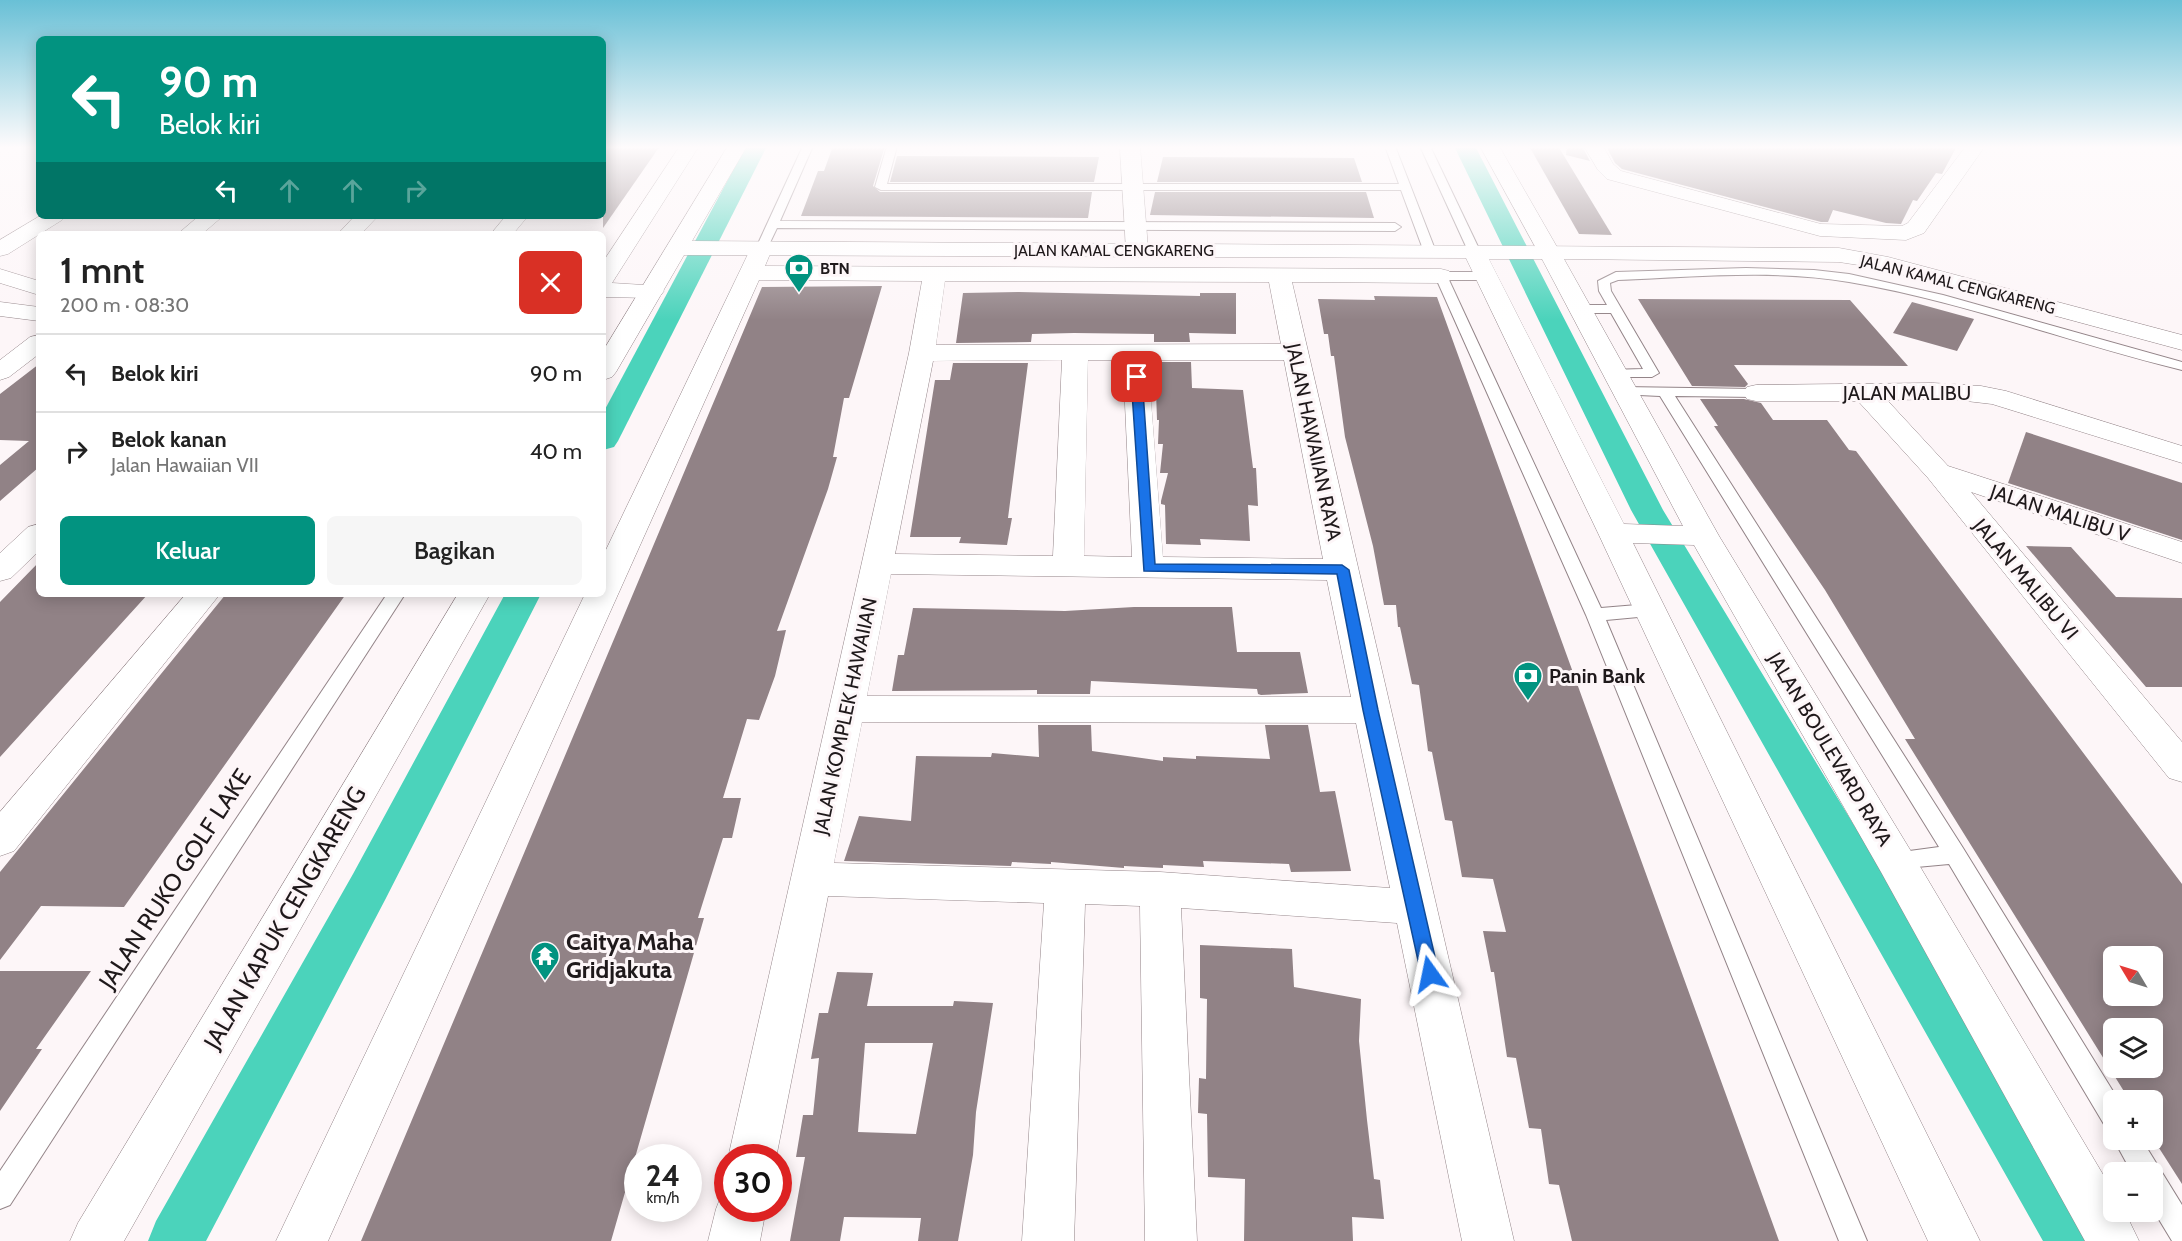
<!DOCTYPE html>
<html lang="id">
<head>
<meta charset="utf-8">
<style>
	:root { --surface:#fff; --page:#f6f6f6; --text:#222; --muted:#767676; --line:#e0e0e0; --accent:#029380 }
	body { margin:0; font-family:Cabin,sans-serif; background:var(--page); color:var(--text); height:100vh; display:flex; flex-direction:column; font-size:22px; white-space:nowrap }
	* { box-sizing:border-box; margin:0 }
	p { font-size:20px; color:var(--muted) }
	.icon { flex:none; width:33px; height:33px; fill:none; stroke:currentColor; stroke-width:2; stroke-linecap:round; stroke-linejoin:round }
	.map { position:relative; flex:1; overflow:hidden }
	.sheet { position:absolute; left:36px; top:231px; width:570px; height:366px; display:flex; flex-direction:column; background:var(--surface); border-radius:9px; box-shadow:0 3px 15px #0003 }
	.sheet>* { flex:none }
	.hud { position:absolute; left:36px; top:36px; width:570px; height:183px; border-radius:9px; box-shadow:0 3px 15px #0003; background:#029380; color:#fff; overflow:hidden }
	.needle { width:39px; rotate:308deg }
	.controls { position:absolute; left:2103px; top:946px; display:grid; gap:12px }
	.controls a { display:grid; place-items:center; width:60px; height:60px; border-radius:9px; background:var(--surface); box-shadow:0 3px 15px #0003; font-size:30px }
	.speed { position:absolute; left:624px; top:1144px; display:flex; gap:12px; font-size:30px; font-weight:700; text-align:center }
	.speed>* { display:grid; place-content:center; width:78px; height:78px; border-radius:50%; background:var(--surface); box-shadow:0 3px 15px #0003; line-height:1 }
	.speed small { font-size:15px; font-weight:400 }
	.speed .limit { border:9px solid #d22; background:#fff; color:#111 }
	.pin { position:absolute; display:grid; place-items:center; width:51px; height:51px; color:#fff; margin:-26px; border-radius:12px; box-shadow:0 3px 9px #0006 }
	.me { position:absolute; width:66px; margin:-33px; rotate:348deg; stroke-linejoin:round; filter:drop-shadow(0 0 4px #0008) }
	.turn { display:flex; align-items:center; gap:21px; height:126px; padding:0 24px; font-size:27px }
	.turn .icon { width:78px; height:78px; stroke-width:2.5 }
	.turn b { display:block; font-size:42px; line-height:51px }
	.lanes { display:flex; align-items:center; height:57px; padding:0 24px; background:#0003; justify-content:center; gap:30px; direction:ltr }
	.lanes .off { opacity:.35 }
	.round { display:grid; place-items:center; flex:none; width:63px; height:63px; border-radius:9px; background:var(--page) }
	.headline { display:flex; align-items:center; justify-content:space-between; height:102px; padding:0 24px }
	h1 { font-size:36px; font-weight:600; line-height:45px }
	.cta { display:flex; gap:12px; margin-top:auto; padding:12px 24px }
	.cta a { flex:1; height:69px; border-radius:9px; background:var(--accent); color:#fff; font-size:24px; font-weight:600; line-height:69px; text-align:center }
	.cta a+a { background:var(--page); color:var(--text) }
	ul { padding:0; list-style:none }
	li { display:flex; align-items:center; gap:18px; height:78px; padding:0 24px; border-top:2px solid var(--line) }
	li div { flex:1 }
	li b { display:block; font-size:22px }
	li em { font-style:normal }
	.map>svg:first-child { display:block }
</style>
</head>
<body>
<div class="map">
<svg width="2182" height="1241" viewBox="0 0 2182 1241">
	<rect width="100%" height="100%" fill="#fdf6f8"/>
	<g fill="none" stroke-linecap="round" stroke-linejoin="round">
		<!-- canal -->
		<g fill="#4bd3bb" fill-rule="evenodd">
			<polygon points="746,146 767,146 618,441 614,447 603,450 603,413"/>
			<polygon points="1454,146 1475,146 1663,510 2094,1221 2102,1241 2043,1241 1631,510"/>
			<polygon points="505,594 541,594 385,900 206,1241 148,1241 156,1221 353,874"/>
		</g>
	</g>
	<!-- building -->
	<g fill="#918286" fill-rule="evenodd">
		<polygon points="603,146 660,146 603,228"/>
		<polygon points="833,146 885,146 873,186 880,192 1092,192 1088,218 801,216 818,171 824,171"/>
		<polygon points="1529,146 1558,146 1612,235 1579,234"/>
		<polygon points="1567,146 1582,146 1590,161 1566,155"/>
		<polygon points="1606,146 1957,146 1942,174 1936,173 1917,201 1913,200 1901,224 1886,223 1833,210 1828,222 1821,222 1622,169 1615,163"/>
		<polygon points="897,156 1099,157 1094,182 890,182"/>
		<polygon points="1163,157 1354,158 1362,182 1157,182"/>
		<polygon points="1155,192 1366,192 1374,218 1150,215"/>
		<polygon points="882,286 849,398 844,398 833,457 837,457 828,489 777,631 786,630 775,676 759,720 747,719 723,798 741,798 732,838 723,838 698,918 704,918 611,1241 361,1241 762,287"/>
		<polygon points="1019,292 1200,296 1200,293 1236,293 1236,334 1189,333 1190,342 1154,342 1154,334 1074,333 1032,334 1031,342 956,343 963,293"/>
		<polygon points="1374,296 1437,297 1779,1241 1572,1241 1559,1185 1549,1184 1541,1129 1529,1128 1516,1058 1507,1057 1494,972 1491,972 1483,931 1506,932 1493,879 1462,877 1452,821 1445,820 1432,752 1428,751 1419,685 1412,684 1400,627 1398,627 1396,605 1384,605 1373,546 1345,437 1334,356 1331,356 1328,334 1324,334 1318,299 1375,300"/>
		<polygon points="1638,299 1850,300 1908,366 1734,365 1748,384 1745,387 1692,386"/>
		<polygon points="1912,302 1974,319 1957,351 1893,333"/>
		<polygon points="1155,362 1191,362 1192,388 1243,390 1253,468 1256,468 1258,506 1248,505 1250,541 1200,539 1201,545 1166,544 1165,505 1161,504 1161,501 1168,473 1160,473 1163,444 1158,444 1159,420 1157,420"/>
		<polygon points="953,363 1028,363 1008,518 1012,518 1007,545 959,543 961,537 910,537 935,380 950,380"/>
		<polygon points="39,364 39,467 0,501 0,465 29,441 0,440 0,394"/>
		<path d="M1700 399H1744L1761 403 1773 420H1827L1849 450 1856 451 2182 884V1184L2152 1137V1101H2130L1905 739H1915L1825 590 1714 426H1718ZM2114 957H2152V996H2114ZM2114 1029H2152V1068H2114Z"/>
		<polygon points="2026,432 2182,483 2182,540 2008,483"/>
		<polygon points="2026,546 2071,547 2116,597 2182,598 2182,687 2146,687"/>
		<polygon points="39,562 39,594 148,594 0,757 0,602"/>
		<polygon points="226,594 346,594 124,907 41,906 0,960 0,872"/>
		<polygon points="1134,607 1232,607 1237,652 1300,652 1308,693 1261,695 1258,694 1257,689 1091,681 1090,694 1037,694 1037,690 892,691 898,655 904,655 913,608 1065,611"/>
		<polygon points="1038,725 1091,725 1092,751 1163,761 1163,757 1196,759 1196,756 1270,759 1265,725 1308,725 1320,792 1335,791 1351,871 1291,872 1289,864 1203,861 1204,867 1163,865 1163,868 1124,866 1124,868 1051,862 1051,864 1012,862 1011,866 844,861 859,816 911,821 916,756 991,757 992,753 1039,757"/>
		<polygon points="1200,945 1292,949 1294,987 1361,999 1359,1041 1367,1120 1374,1179 1380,1180 1384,1219 1352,1217 1353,1241 1244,1241 1245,1179 1208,1177 1207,1114 1198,1113 1199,1078 1206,1079 1207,999 1200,998"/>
		<polygon points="0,971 91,971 36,1049 42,1049 0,1111"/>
		<path d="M837 972 873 973 867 1006H953L954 1001 993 1003 976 1112 973 1155 958 1241H918L921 1218 844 1217 840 1241H790L805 1157H796L803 1115H813L819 1058 811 1059 819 1013H828ZM865 1043H933L916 1134 858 1132Z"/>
	</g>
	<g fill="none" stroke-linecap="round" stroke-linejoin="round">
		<!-- service casing -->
		<g stroke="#938488" stroke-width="2">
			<g id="service">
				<polygon points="803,146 813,146 780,221 1395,223 1401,227 1395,231 777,228 766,251 758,251 756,248"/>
				<polygon points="887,146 897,146 887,184 1399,184 1385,146 1395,146 1436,252 1430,256 1424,252 1401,190 881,190 875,187"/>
				<polygon points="1420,146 1430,146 1481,253 1479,256 1471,256 1469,253"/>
				<path d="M1746 268 1814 270 1849 274 1943 295 2182 362V370C2071 343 1962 301 1849 282 1774 269 1694 277 1618 280L1610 283 1611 291 1659 373 1652 377H1613L1608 376 1606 373 1608 370 1643 369 1611 313H1579L1572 309 1579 305H1607L1599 291 1598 281 1616 272Z"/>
				<polygon points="1441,272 1485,272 1491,276 1485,280 1449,280 1601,608 1649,604 1655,606 1658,610 1655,614 1649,616 1606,620 1867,1241 1839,1241 1586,615 1435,276"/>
				<polygon points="1623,387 1756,389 1763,393 1756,397 1675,396 1963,848 2119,1101 2114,1101 2114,1130 2105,1126 1949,864 1895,869 1887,866 1884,860 1887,854 1939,847 1660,396 1618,394 1616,391"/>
				<polygon points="387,594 405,594 10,1205 0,1209 0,1171"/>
				<polygon points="2114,1140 2142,1140 2182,1205 2182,1241 2172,1241 2152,1208 2152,1173 2132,1173"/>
			</g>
		</g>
		<!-- minor casing -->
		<g stroke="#938488" stroke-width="1">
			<g id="minor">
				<polygon points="680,146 699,146 612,283 660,286 664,291 660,296 652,298 603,297 603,262"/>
				<polygon points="1120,146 1140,146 1148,249 1145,254 1137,256 1129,254 1126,249"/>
				<polygon points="1480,146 1499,146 1561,254 1558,259 1550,261 1542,259"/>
				<polygon points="1584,146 1603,146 1613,164 1621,171 1821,224 1902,226 1908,223 1966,146 1985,146 1924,233 1906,240 1820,236 1607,179 1598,170"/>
				<polygon points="40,216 66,216 62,220 8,254 0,256 0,240"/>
				<polygon points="199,216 223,216 202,234 178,234"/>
				<polygon points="355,216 378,216 361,234 338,234"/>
				<polygon points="506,216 528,216 513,234 491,234"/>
				<path d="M759 247 767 249 770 254 765 266 1441 269 1449 271 1452 276 1449 281 1441 283 1292 282 1514 1241H1462L1397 923 1181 908 1197 1241H1145L1140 906 1085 904 1074 1241H1022L1044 903 828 896 776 1158H728L909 353 922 281 759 280 328 1241H276L585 594H603V556L748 254 751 249ZM945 281 1269 282 1281 344 936 345ZM1062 360 1053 556 895 554 933 361ZM1088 360H1123L1132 557 1084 556ZM1148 360H1284L1323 559 1163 557ZM891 574 1327 580 1351 697 867 696ZM862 722 1356 723 1390 888 1160 872 834 863Z"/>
				<polygon points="0,269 39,281 39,295 0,283"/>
				<polygon points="0,302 39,307 39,321 0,316"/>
				<polygon points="39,335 39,354 9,377 0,380 0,360 30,337"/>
				<polygon points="1933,383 1981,386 2006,391 2182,446 2182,463 1992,404 1949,399 1887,400 1948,466 2182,542 2182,563 1971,492 2182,742 2182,782 2169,778 1928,478 1858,401 1756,401 1747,399 1743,393 1747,387 1756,385"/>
				<polygon points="39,524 39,551 11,578 0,581 0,553 28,527"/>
				<polygon points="186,594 220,594 14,851 0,856 0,812"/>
				<polygon points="728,1190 728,1209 766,1209 760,1241 708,1241 716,1209 723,1191"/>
			</g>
		</g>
		<!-- tertiary casing -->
		<g stroke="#938488" stroke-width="1">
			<g id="tertiary">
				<path d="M728 146H747L692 241 1839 248 1888 257 2182 335V350L1878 268 1839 262 1564 259 1719 536 1909 848 2114 1193V1212H2125L2139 1241H2085L1881 872 1694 545 1633 543 1980 1241H1928L1598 533 1466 258 684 255 616 372 612 377 603 380V351ZM1489 259H1542L1683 526 1624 524Z"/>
				<polygon points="458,594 490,594 124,1241 70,1241 78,1223"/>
			</g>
		</g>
		<!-- service -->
		<use href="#service" fill="#fff" fill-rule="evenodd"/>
		<!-- minor -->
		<use href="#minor" fill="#fff" fill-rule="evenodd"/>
		<!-- tertiary -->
		<use href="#tertiary" fill="#fff" fill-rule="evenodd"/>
	</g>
	<!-- sky -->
	<linearGradient id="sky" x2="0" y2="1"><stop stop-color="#69c0d6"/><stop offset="0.46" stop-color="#fefbfc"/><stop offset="1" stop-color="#fefbfc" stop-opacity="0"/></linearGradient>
	<rect width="2182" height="320" fill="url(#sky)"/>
	<!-- route -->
	<polygon fill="#1a73e8" stroke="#114b97" stroke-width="1.5" points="1137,374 1142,377 1155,564 1342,565 1349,570 1378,710 1439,974 1436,979 1430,982 1423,979 1421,974 1363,710 1337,574 1144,571 1131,377"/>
	<!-- icons -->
	<defs>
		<g id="bank-pin" transform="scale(1.5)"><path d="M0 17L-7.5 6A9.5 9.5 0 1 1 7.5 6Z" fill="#029380" stroke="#fdf6f8"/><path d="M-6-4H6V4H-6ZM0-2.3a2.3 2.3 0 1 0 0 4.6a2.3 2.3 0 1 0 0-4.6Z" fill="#fff"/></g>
		<g id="temple-pin" transform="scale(1.5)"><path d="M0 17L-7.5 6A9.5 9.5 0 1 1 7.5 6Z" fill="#029380" stroke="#fdf6f8"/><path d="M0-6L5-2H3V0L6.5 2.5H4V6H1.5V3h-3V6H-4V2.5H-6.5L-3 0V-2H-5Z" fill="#fff"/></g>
	</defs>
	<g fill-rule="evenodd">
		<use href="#bank-pin" x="799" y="268"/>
		<use href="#bank-pin" x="1528" y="676"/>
		<use href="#temple-pin" x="545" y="956"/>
	</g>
	<g text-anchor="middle" stroke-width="6" stroke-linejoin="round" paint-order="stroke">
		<!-- far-street labels -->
		<g font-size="16" fill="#1f191b" stroke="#fdf6f8">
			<text x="1114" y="256">JALAN KAMAL CENGKARENG</text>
			<text transform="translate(1958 284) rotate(14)" y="6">JALAN KAMAL CENGKARENG</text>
		</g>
		<!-- far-poi labels -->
		<g font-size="16" font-weight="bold" fill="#1f191b" stroke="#fdf6f8" text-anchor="start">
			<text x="820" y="274">BTN</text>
		</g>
		<!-- street labels -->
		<g font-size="20" fill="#1f191b" stroke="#fdf6f8">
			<text x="1907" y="400">JALAN MALIBU</text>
			<text transform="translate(1314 442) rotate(78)" y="7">JALAN HAWAIIAN RAYA</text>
			<text transform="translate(2060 513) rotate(18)" y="7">JALAN MALIBU V</text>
			<text transform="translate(2026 579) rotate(50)" y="7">JALAN MALIBU VI</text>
			<text transform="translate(845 716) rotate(-78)" y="7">JALAN KOMPLEK HAWAIIAN</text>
			<text transform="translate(1830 749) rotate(59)" y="7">JALAN BOULEVARD RAYA</text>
		</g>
		<!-- poi labels -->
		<g font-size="20" font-weight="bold" fill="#1f191b" stroke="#fdf6f8" text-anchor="start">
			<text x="1549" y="683">Panin Bank</text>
		</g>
		<!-- near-street labels -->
		<g font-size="24" fill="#1f191b" stroke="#fdf6f8">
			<text transform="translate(175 879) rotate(-57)" y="8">JALAN RUKO GOLF LAKE</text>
			<text transform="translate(285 918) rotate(-60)" y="8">JALAN KAPUK CENGKARENG</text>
		</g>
		<!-- near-poi labels -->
		<g font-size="24" font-weight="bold" fill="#1f191b" stroke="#fdf6f8" text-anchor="start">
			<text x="566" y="950">Caitya Maha<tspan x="566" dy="28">Gridjakuta</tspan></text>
		</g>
	</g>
</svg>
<div class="controls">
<a><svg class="needle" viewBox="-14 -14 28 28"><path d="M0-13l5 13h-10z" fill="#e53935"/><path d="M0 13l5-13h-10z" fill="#767676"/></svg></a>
<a><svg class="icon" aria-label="layers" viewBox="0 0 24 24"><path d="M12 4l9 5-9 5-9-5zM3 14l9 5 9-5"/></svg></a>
<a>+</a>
<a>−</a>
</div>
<div class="speed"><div>24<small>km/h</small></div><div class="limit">30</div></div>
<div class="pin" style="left:1137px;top:377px;background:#d93025"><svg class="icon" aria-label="arrive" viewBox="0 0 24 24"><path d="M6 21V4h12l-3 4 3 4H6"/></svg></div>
<svg class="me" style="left:1430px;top:974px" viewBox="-20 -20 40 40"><path d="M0-17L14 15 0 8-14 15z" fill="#1a73e8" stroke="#fff" stroke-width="4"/></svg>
<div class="hud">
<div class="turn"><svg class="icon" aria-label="left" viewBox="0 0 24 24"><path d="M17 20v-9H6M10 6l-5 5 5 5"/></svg><div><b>90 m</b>Belok kiri</div></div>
<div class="lanes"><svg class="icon" aria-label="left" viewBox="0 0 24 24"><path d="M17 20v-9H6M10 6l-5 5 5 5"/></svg><svg class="icon off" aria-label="ahead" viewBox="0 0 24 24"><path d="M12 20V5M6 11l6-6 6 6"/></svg><svg class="icon off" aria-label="ahead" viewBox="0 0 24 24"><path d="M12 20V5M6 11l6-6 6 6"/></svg><svg class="icon off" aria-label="right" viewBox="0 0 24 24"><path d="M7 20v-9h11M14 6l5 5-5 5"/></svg></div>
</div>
<section class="sheet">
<div class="headline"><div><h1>1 mnt</h1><p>200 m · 08:30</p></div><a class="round" style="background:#d93025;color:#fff"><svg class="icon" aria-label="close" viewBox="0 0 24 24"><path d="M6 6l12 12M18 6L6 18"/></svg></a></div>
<ul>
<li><svg class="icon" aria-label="left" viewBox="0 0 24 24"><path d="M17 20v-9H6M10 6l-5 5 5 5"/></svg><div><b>Belok kiri</b></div><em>90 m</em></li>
<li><svg class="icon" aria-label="right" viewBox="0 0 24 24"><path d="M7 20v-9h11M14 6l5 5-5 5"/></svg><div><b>Belok kanan</b><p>Jalan Hawaiian VII</p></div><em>40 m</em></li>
</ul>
<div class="cta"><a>Keluar</a><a>Bagikan</a></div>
</section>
</div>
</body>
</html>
